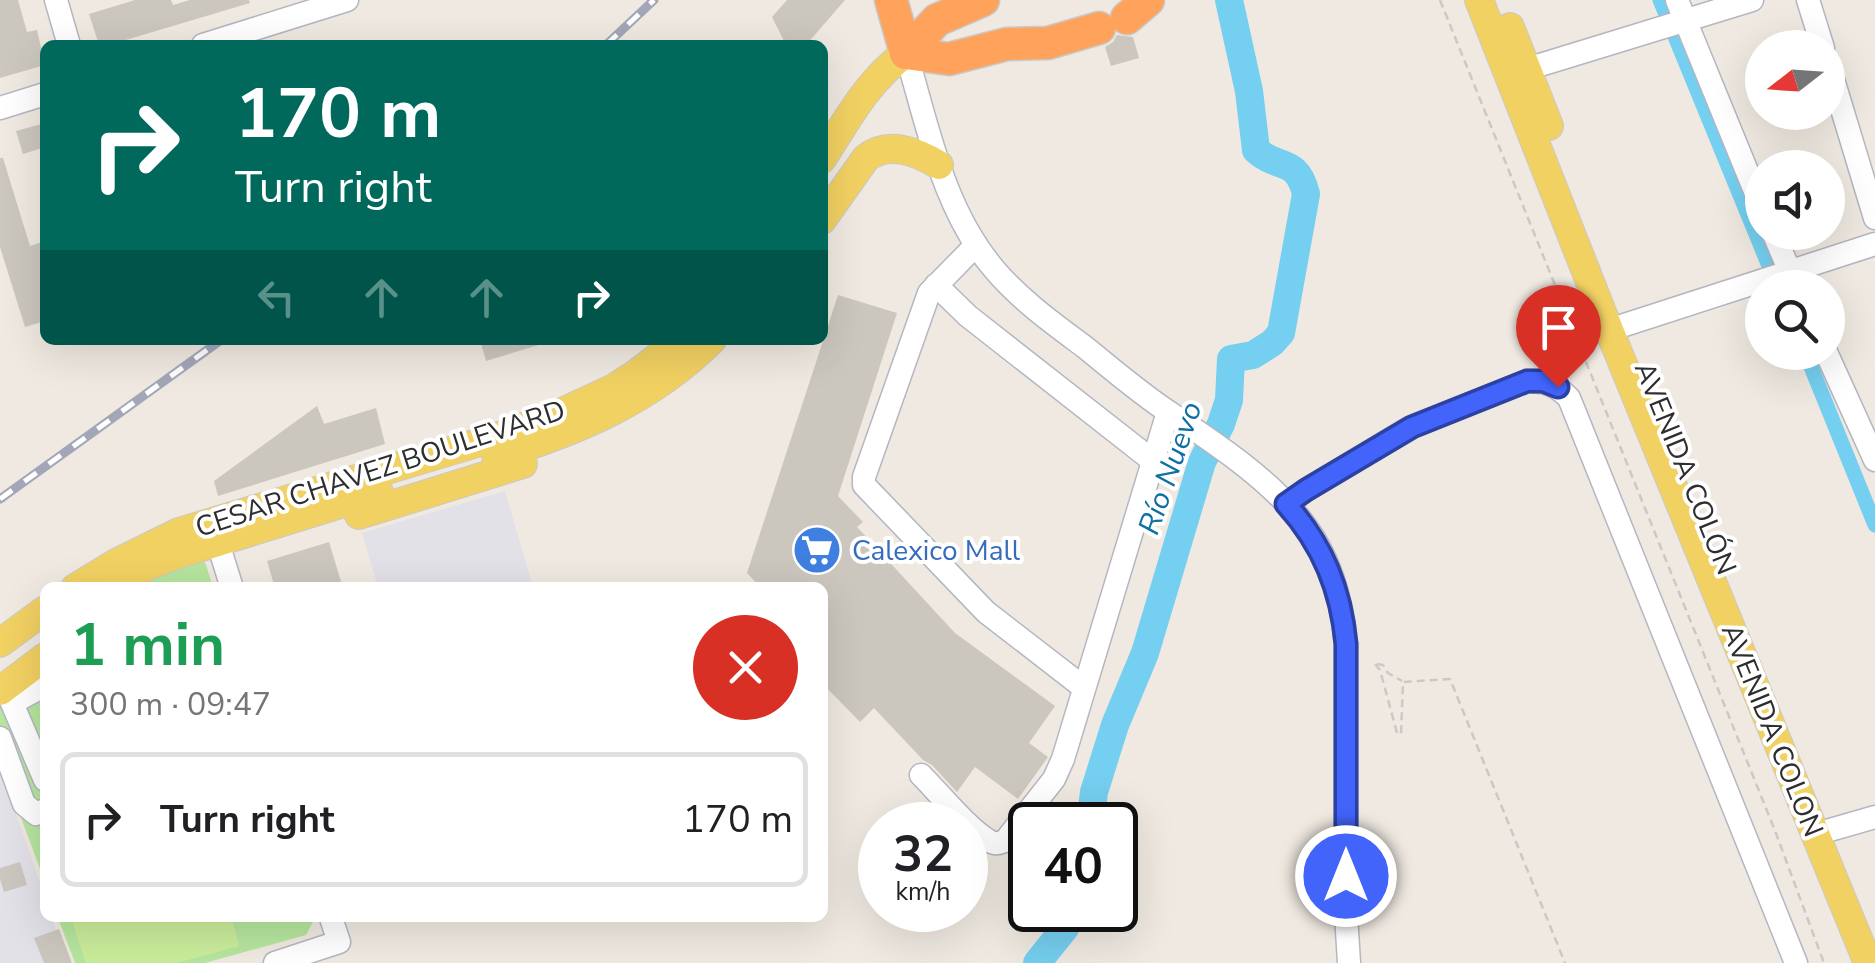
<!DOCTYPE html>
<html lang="en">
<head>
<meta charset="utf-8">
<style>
	:root { --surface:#fff; --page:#f6f6f6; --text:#202124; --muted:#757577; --line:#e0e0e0 }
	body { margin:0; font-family:"Nunito Sans",sans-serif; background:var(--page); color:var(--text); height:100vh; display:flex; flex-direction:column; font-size:38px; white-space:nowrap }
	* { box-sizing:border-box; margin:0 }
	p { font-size:32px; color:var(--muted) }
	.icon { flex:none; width:55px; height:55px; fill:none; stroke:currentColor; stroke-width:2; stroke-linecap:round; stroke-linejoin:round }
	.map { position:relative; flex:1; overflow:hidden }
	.panel { position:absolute; left:40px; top:582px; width:788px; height:340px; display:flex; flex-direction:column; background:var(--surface); border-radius:15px; box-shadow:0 10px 40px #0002 }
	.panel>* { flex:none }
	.guide { position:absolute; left:40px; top:40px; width:788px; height:305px; border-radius:15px; box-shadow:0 10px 40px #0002; background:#00695c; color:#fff; overflow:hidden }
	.needle { width:65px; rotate:253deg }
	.tools { position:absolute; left:1745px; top:30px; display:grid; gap:20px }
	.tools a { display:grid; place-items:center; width:100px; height:100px; border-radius:50%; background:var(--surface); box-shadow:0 10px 40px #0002; font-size:50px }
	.speed { position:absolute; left:858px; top:802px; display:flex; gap:20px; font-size:50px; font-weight:700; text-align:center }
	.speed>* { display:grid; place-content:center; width:130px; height:130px; border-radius:50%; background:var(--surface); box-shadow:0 10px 40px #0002; line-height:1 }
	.speed small { font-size:25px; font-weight:400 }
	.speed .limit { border:5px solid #111; border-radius:15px; background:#fff; color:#111 }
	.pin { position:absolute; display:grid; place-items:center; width:85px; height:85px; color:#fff; margin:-102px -42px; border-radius:50% 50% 50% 0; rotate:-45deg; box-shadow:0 0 10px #0007 }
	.pin .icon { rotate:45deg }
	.me { position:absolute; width:110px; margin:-55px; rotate:0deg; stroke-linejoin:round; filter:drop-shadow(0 0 8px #0008) }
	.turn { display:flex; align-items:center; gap:35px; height:210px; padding:0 30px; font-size:45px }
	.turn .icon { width:130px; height:130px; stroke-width:2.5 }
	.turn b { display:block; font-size:70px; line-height:85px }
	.lanes { display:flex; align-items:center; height:95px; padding:0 30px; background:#0003; justify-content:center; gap:50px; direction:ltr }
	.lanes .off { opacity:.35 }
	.round { display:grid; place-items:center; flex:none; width:105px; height:105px; border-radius:52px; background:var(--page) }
	.overview { display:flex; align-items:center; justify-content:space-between; height:170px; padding:0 30px }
	h1 { font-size:60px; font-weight:700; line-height:75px; color:#1e9e55 }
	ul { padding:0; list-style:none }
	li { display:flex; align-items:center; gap:30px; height:135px; margin:0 20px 15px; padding:0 10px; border:5px solid var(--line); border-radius:15px }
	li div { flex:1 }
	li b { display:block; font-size:38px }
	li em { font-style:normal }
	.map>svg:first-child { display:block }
</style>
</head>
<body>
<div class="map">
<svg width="1875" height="963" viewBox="0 0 1875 963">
	<rect width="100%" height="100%" fill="#efe9e1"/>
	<!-- industrial -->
	<g fill="#e3e1e8">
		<polygon points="505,491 533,587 378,587 362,533"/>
		<polygon points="0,768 45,897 45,918 52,918 68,963 0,963"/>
	</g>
	<!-- green -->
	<g fill="#b6e59e">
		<polygon points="199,552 206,565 213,587 129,588"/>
		<polygon points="45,648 45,882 5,775 0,745 0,681"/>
		<polygon points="58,918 313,918 314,920 306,935 205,963 75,963"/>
	</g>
	<!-- pitch -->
	<polygon fill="#c9ec9a" points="71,918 232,918 239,946 177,963 86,963"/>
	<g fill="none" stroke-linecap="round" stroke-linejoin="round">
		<!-- canal -->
		<g stroke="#75cff0" stroke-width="15">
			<polyline points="1660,0 1778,288"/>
			<polyline points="1805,352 1875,525"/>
		</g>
		<!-- river -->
		<g stroke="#75cff0" stroke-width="28">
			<path d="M1090 825 1094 792 1115 725 1145 653 1202 462 1221 424 1229 400 1231 359 1253 355 1272 343 1281 333 1306 194C1297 156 1277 170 1256 150L1249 91 1229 0"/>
			<polyline points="1037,963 1065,928 1075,910"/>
		</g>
	</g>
	<!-- building -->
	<g fill="#cbc7bf">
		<polygon points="0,0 18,0 27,32 37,30 45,65 0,78"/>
		<polygon points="135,0 171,0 173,5 190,0 249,0 250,3 109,45 99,45 89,14"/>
		<polygon points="787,0 845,0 806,45 786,45 772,17"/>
		<polygon points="1117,35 1133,37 1139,58 1111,66 1105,47 1113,42"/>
		<polygon points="45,123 45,147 23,154 16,131"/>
		<polygon points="0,158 3,158 30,246 45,241 45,321 25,327 0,247"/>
		<polygon points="838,295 897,313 838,496 863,522 857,527 955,633 1055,706 1029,743 1048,757 1018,799 975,767 957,792 932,765 923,760 874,708 860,722 822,683 822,588 761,588 747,573"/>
		<polygon points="480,340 545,340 545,343 486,361"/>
		<polygon points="317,406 324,424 376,408 385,444 218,496 214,481"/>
		<polygon points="329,542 343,588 275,588 267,561"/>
		<polygon points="20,862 27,885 4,892 0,879 0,868"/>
		<polygon points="59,929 72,963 44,963 34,938"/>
	</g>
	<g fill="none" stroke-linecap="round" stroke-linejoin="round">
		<!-- minor casing -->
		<g stroke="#b4b7c1" stroke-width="25">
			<g id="minor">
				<polyline points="56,0 69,45"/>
				<polyline points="1677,0 1762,208"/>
				<polyline points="1808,0 1823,48"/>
				<polyline points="203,45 347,0"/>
				<path d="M906 53C928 127 943 209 994 269 1020 300 1054 324 1086 348 1113 370 1141 394 1170 413 1215 443 1271 480 1304 524 1331 559 1342 601 1346 644V914L1349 963"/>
				<polyline points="1828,63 1875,218"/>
				<polyline points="1527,69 1752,0"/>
				<polyline points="0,108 45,94"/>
				<polyline points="1773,232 1797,288"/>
				<polyline points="976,245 929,293 864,477 864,485 986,612 1083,687"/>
				<polyline points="936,285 968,316 1153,461"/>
				<polyline points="1609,330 1875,244"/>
				<polyline points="1826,352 1875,460"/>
				<path d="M1287 504 1306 490 1411 427 1527 381C1546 381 1556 385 1569 398L1796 963"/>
				<polyline points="222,556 232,588"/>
				<polyline points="45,685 12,703 45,780"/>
				<polyline points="0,738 24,804 36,814 45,810"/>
				<path d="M921 775C939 793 968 829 989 841 997 845 998 843 1005 841L1054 779 1063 759 1168 412"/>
				<polyline points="1816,834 1875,817"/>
				<polyline points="275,963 339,942 331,918"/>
			</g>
		</g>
		<!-- major casing -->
		<g stroke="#c9c9c9" stroke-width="30">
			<g id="major">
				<polyline points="1479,0 1609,330 1868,963"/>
				<polyline points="1510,27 1549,126"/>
				<path d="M822 159C847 120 868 80 906 53"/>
				<path d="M822 220 866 158C889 140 917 152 939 165"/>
				<path d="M496 456C576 432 652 400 712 340"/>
				<polyline points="359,515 523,464"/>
				<polyline points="75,588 116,563 179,532 497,437 560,413 614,388 637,373 680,340"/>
				<polyline points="113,588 148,566 176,555 379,492"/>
				<polyline points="0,643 45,610"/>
				<polyline points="0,691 45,657"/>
			</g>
		</g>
		<!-- highway casing -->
		<g stroke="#c9c9c9" stroke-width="35">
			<g id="highway">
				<polyline points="891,0 906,53"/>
				<polyline points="1127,18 1148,0"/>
				<polyline points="906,53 949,59 1007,44 1048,43 1099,28"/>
				<polyline points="906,53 937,20 983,0"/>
			</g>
		</g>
		<!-- path -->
		<g stroke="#c9c9c9" stroke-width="2.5" stroke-dasharray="8 5" stroke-linecap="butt">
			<polyline points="1440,0 1774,828 1824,963"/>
			<polyline points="1375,664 1380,670 1397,733 1401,734 1403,682 1450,679 1565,963"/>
			<polyline points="1377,664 1383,665 1388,673 1402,681"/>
		</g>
		<!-- minor -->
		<use href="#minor" stroke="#fff" stroke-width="22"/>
		<!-- major -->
		<use href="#major" stroke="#f2d163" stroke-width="28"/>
		<!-- highway -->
		<use href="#highway" stroke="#ffa35c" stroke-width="32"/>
		<!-- rail casing -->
		<g stroke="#a3a6b8" stroke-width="9">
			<g id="rail">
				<polyline points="606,45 654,0"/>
				<polyline points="0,499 221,340"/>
			</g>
		</g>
		<!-- rail -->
		<use href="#rail" stroke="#fff" stroke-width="5" stroke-dasharray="15" stroke-linecap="butt"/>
	</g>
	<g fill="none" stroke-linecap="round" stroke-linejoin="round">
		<!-- route casing -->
		<g stroke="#2b41a3" stroke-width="25">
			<path id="route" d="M1346 876V644C1341 590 1323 545 1286 504L1306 490 1412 427 1527 381H1543L1558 387"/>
		</g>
		<!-- route -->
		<use href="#route" stroke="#4264fb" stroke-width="18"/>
	</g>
	<!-- icons -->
	<defs>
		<g id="supermarket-disc" transform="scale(2.5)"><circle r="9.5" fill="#3f7fe0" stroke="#fff"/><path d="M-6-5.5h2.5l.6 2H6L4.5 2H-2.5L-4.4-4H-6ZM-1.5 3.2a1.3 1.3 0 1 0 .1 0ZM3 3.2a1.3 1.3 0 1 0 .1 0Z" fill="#fff"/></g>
	</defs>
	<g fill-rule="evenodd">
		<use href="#supermarket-disc" x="817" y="550"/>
	</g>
	<g text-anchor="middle" stroke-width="8" stroke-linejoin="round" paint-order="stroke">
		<!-- street labels -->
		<g font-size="28" fill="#2e2e2e" stroke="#fff">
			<text transform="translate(380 468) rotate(-18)" y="10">CESAR CHAVEZ BOULEVARD</text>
			<text transform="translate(1686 468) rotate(68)" y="10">AVENIDA COLÓN</text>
			<text transform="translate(1773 730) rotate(68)" y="10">AVENIDA COLON</text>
		</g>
		<!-- shop labels -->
		<g font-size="28" fill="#366cbe" stroke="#fff" text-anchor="start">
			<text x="852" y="560">Calexico Mall</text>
		</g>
		<!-- water labels -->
		<g font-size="30" font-style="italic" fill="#0d6fa3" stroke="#fff">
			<text transform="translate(1170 468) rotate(-71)" y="10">Río Nuevo</text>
		</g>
	</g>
</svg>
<div class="tools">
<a><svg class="needle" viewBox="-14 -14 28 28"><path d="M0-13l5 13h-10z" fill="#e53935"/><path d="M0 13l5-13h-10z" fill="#757577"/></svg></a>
<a><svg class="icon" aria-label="sound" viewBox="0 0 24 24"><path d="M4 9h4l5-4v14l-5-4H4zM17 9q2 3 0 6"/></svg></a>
<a><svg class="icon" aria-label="search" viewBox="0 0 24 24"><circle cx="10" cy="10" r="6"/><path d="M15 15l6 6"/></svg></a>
</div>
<div class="speed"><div>32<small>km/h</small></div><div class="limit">40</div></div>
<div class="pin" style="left:1558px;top:387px;background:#d93025"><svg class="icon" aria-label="arrive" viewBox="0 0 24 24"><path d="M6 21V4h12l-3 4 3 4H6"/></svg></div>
<svg class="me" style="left:1346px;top:876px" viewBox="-20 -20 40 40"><circle r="17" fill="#4264fb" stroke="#fff" stroke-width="3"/><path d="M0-11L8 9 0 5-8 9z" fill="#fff"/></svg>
<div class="guide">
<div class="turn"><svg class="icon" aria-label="right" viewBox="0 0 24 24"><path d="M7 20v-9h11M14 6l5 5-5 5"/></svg><div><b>170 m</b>Turn right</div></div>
<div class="lanes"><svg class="icon off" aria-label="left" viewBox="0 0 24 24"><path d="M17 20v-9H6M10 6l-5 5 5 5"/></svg><svg class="icon off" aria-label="ahead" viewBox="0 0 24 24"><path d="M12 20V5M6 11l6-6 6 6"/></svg><svg class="icon off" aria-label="ahead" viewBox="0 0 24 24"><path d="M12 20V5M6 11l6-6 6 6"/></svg><svg class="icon" aria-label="right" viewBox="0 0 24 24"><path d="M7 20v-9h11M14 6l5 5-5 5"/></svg></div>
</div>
<section class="panel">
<div class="overview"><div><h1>1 min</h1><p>300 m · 09:47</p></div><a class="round" style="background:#d93025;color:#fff"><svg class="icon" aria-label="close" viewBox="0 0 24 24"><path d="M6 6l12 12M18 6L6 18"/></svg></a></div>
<ul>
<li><svg class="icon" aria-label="right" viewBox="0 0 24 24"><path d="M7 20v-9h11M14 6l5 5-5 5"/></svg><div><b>Turn right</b></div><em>170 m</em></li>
</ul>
</section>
</div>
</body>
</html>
